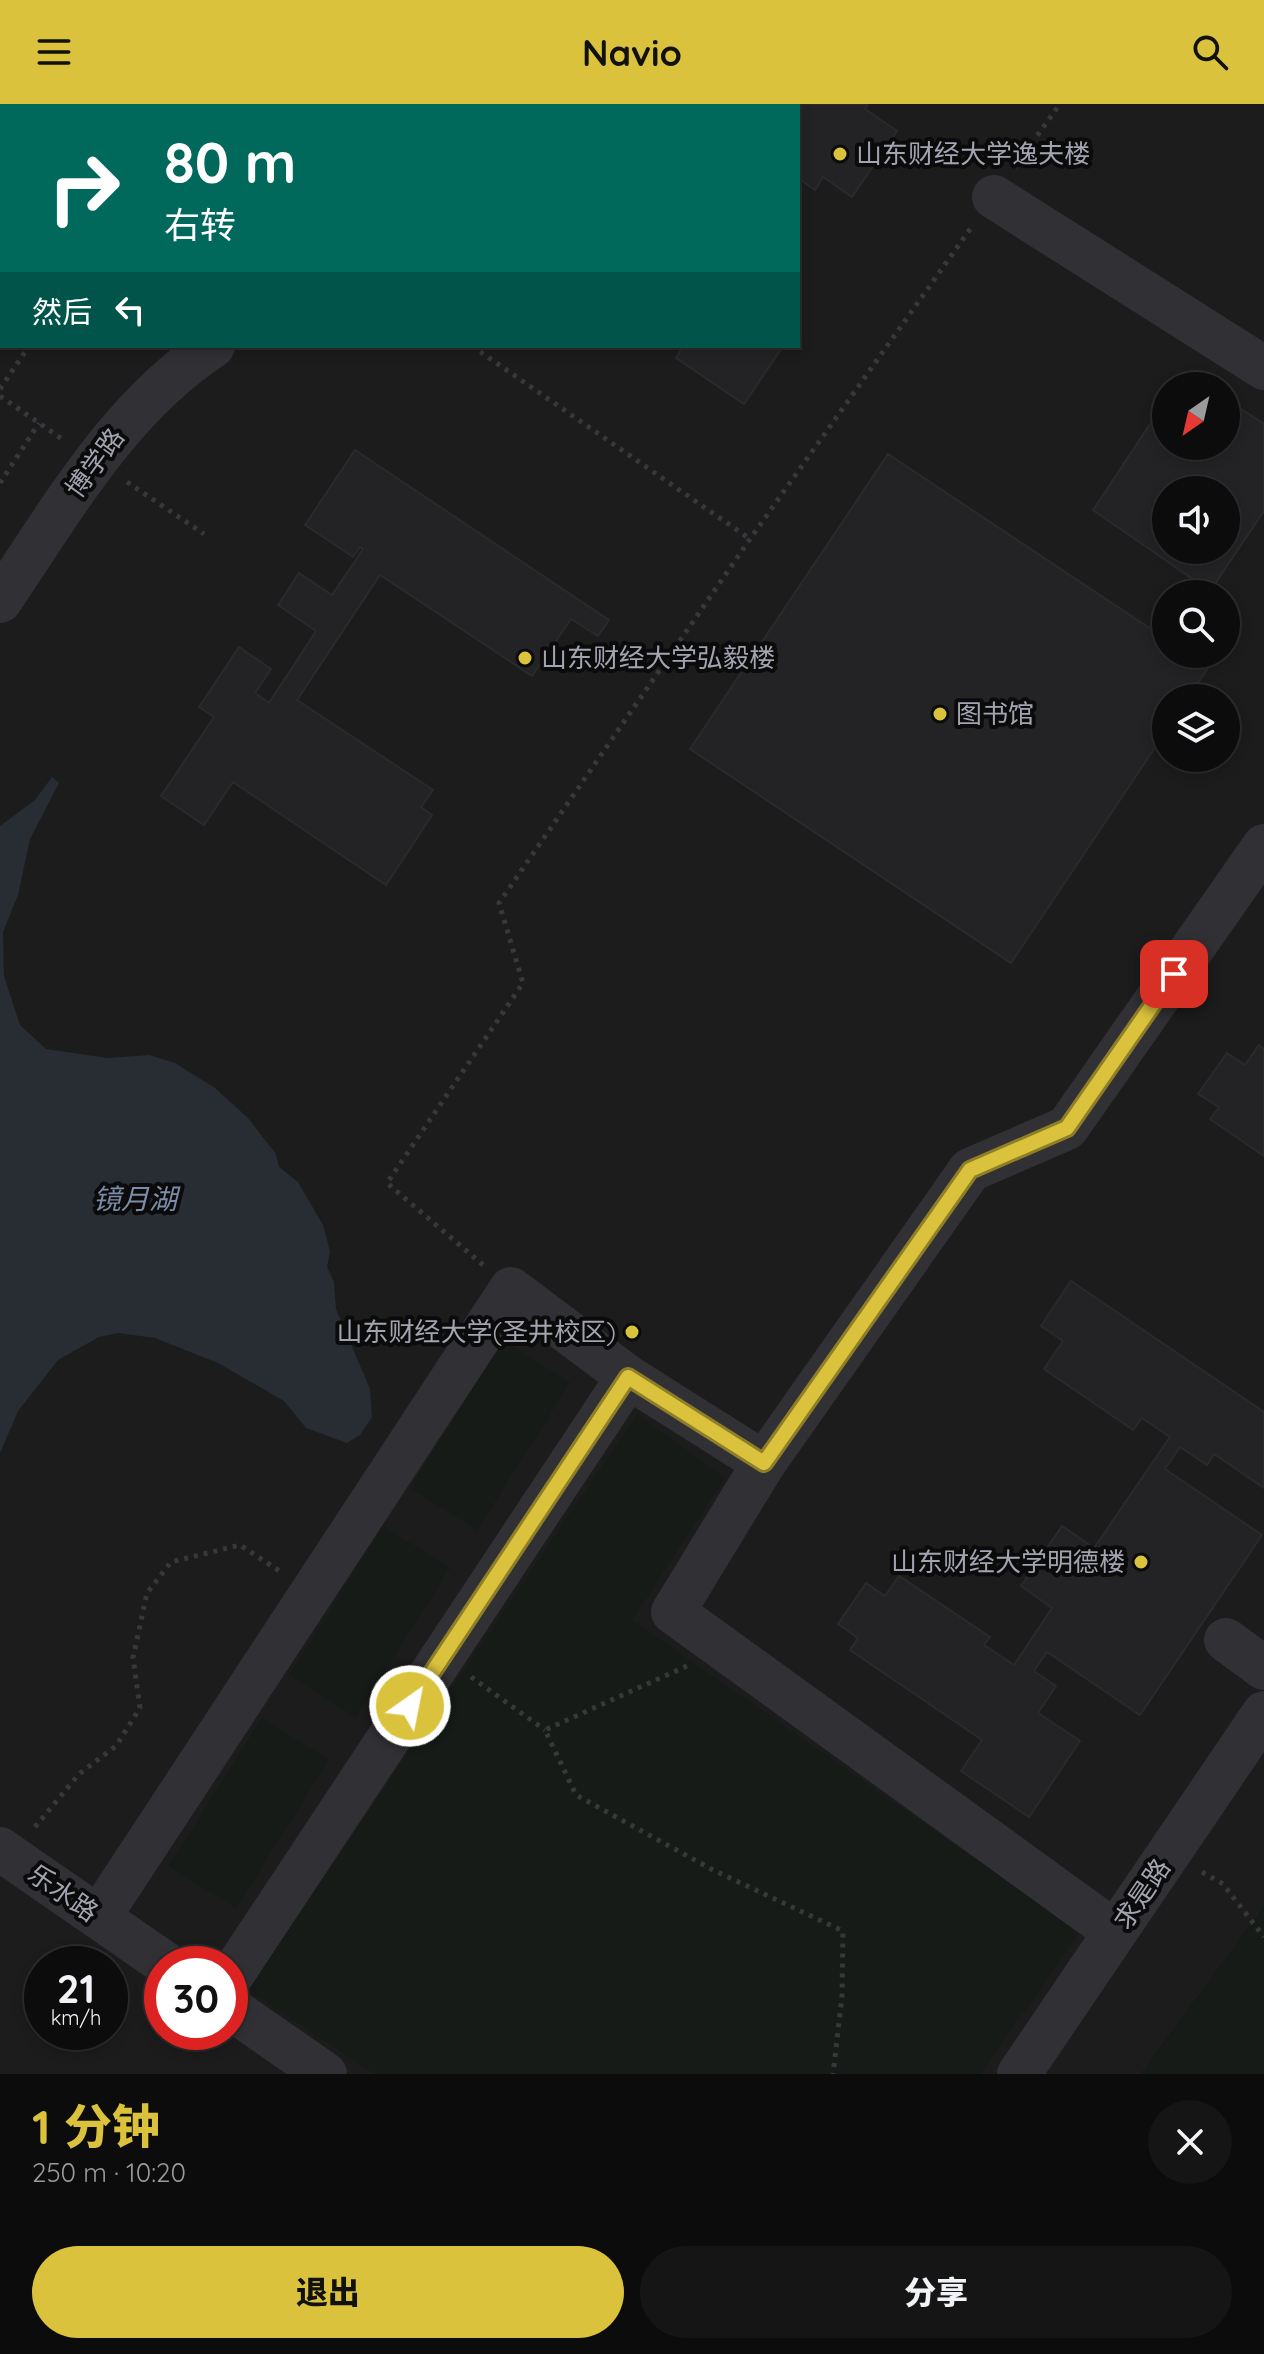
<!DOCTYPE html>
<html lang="zh">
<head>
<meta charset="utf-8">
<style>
	:root { --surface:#0c0c0d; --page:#151516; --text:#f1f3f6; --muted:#9a9b9d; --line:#2c2c2e; --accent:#dbc23d }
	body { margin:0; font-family:Quicksand,"Noto Sans SC",sans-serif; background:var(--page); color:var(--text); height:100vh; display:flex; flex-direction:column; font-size:30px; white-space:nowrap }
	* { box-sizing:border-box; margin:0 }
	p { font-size:26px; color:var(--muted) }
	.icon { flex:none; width:44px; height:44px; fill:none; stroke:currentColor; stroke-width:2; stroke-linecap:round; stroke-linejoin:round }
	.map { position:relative; height:1970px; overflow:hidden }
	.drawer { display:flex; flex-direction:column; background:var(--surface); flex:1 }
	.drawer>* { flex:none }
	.guide { position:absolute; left:0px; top:0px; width:800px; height:244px; box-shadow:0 4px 12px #0003,0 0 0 2px var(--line); background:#00695c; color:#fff; overflow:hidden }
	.needle { width:52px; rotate:214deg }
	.fabs { position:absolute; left:1152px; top:268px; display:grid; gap:16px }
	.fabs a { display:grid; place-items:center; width:88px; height:88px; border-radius:50%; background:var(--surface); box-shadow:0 4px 12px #0003,0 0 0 2px var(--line); font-size:40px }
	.speed { position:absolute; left:24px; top:1842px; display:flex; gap:16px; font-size:40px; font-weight:700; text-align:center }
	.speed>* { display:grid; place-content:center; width:104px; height:104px; border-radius:50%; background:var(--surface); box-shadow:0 4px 12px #0003,0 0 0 2px var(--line); line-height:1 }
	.speed small { font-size:20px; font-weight:400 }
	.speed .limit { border:12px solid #d22; background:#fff; color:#111 }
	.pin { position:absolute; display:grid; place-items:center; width:68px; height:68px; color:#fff; margin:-34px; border-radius:16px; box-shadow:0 4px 12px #0006 }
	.me { position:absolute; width:88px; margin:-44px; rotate:33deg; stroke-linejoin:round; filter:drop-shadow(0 0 6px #0008) }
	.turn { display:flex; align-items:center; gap:28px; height:168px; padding:0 32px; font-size:36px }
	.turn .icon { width:104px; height:104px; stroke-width:2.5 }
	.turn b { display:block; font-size:56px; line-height:68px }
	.then { display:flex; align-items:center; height:76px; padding:0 32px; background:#0003; gap:16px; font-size:30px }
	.round { display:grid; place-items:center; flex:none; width:84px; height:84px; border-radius:42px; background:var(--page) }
	.head { display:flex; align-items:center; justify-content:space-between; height:136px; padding:0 32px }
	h1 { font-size:48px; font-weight:800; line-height:60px; color:var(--accent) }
	.primary-button { display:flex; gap:16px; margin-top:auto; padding:16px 32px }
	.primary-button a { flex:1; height:92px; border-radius:48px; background:var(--accent); color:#111; font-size:32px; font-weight:800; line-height:92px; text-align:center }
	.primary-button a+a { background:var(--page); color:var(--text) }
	header { display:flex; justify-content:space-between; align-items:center; height:104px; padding:0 32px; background:var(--accent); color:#111; font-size:36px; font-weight:800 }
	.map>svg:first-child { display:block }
</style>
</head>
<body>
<header><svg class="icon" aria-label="menu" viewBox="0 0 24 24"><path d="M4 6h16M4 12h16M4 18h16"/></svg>Navio<svg class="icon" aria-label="search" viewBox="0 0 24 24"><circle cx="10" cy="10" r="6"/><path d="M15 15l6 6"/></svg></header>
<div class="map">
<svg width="1264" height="1970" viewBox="0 0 1264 1970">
	<rect width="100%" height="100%" fill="#101011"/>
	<!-- built -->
	<path fill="#1c1c1d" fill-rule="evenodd" d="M0 0H1264V1803L1141 1970H0ZM2 2H798V242H2ZM1166 282H1226V342H1166ZM1166 386H1226V446H1166ZM1166 490H1226V550H1166ZM1166 594H1226V654H1166ZM42 1860H110V1928H42ZM162 1860H230V1928H162Z"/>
	<!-- green -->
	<g fill="#161b18">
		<polygon points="504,1236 570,1279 477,1426 410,1384"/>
		<polygon points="637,1310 725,1374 632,1516 1080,1828 980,1970 375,1970 248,1886"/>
		<polygon points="383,1422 450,1464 356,1613 289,1571"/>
		<polygon points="262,1614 329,1656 236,1804 169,1762"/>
		<polygon points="1264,1803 1264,1970 1141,1970"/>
	</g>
	<!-- water -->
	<polygon fill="#282c33" points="52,673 59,679 30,735 18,791 3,828 4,872 20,921 46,945 108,954 149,951 175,959 215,984 248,1014 276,1050 279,1063 298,1078 323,1121 330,1147 327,1163 334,1178 336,1205 370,1285 372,1313 360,1331 347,1339 306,1324 284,1297 218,1259 155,1234 118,1229 99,1233 58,1256 18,1307 0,1349 0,722 35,696"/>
	<!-- building -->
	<g fill="#232325" stroke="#2a2a2c" stroke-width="2" fill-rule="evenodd">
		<polygon points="57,0 223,0 226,2 60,2"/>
		<polygon points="689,0 868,0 865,5 897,27 852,93 823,73 815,86 798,74 798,2"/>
		<polygon points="0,103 2,104 2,193 0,191"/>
		<polygon points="683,242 783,242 744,300 676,254"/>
		<polygon points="1185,268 1206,282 1175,282"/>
		<path d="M1226 295 1264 320V407L1210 487 1093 406 1166 296V342H1226ZM1166 386H1226V446H1166Z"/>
		<polygon points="355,346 609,516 598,532 571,515 532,572 380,471 297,596 433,686 421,703 432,711 386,781 233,678 204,721 161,692 214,613 199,603 239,543 271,565 255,589 269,599 316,527 278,501 299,469 332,491 363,445 360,443 353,453 305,421"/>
		<polygon points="888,350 1166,535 1166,550 1188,550 1208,564 1188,594 1166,594 1166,627 1011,859 690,645"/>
		<polygon points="1259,941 1264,945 1264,1052 1210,1015 1219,1003 1198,990 1227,949 1245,961"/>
		<polygon points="1071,1177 1264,1308 1264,1384 1214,1350 1207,1361 1180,1343 1165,1365 1262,1431 1140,1611 1047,1548 1034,1567 1056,1582 1038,1609 1080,1637 1029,1713 961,1667 982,1636 850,1546 858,1534 838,1520 866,1479 885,1492 899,1472 990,1533 984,1541 1014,1561 1052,1504 1021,1482 1062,1422 1094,1444 1170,1333 1142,1314 1133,1326 1044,1265 1063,1237 1041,1222"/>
	</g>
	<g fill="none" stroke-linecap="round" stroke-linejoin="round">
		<!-- path -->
		<g stroke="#37383c" stroke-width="5" stroke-dasharray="4 6" stroke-linecap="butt">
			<polyline points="35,0 38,2"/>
			<polyline points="267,2 269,0"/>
			<polyline points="562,2 563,0"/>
			<polyline points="1014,64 1060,0"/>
			<polyline points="472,242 750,435"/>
			<polyline points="0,285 29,242"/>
			<polyline points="0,292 65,337"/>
			<polyline points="127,378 204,430"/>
			<polyline points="0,379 39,319"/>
			<polyline points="483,1161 387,1079 523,879 499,799 750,435 973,121"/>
			<polyline points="687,1562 545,1626 576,1691 713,1766 843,1827 842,1892 833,1970"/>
			<polyline points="471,1573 545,1626"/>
			<polyline points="35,1723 79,1670 116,1642 140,1604 133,1554 147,1489 171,1458 240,1441 281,1468"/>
			<polyline points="1202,1768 1223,1780 1264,1833"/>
		</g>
		<!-- minor -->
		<g stroke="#313135" stroke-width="44">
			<polyline points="450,2 451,0"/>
			<polyline points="994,93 1264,264"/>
			<path d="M0 497C63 404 118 305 213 242"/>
			<polyline points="764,1359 970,1066 1067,1024 1264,742"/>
			<polyline points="1226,1536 1264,1564"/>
			<polyline points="0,1745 166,1860"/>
			<polyline points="99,1813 511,1185 628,1273"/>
			<polyline points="230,1874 628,1273 764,1359 673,1508 1115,1828"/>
			<polyline points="230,1904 325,1970"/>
			<polyline points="1019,1970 1264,1609"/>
		</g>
	</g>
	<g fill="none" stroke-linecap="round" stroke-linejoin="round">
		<!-- route casing -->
		<g stroke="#8e7e28" stroke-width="20">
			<polyline id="route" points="410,1602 628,1273 764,1359 970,1066 1067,1024 1174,870"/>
		</g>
		<!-- route -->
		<use href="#route" stroke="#dbc23d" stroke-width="14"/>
	</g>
	<!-- markers -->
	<g fill="#dbc23d" stroke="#0b0b0c" stroke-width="3">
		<circle cx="840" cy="50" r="8"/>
		<circle cx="525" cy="554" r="8"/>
		<circle cx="940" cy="610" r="8"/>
		<circle cx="632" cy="1228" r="8"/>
		<circle cx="1141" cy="1458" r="8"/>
	</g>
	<g text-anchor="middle" stroke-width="8" stroke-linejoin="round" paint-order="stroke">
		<!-- poi labels -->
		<g font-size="26" fill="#a2a4b0" stroke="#0b0b0c" text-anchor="start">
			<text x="856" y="59">山东财经大学逸夫楼</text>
			<text x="541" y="563">山东财经大学弘毅楼</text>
			<text x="956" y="619">图书馆</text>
			<text x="616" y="1237" text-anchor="end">山东财经大学(圣井校区)</text>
			<text x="1125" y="1467" text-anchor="end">山东财经大学明德楼</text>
		</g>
		<!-- street labels -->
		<g font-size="26" fill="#a2a4b0" stroke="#0b0b0c">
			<text transform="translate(95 359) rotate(-54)" y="9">博学路</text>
			<text transform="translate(63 1789) rotate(35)" y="9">乐水路</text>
			<text transform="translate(1142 1790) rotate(-56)" y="9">求是路</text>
		</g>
		<!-- water labels -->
		<g font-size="28" font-style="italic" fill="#7c8ca8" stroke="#0b0b0c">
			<text x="135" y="1105">镜月湖</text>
		</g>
	</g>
</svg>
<div class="fabs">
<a><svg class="needle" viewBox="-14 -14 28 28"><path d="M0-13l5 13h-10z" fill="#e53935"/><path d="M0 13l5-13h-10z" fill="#9a9b9d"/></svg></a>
<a><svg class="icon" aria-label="sound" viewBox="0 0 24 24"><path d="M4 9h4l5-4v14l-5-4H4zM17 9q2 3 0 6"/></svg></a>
<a><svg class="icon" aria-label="search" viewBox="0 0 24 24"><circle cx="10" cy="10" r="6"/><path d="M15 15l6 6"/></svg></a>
<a><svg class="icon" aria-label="layers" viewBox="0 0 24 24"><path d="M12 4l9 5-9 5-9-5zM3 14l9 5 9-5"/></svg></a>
</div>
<div class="speed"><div>21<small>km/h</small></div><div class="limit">30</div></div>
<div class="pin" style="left:1174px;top:870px;background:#d93025"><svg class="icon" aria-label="arrive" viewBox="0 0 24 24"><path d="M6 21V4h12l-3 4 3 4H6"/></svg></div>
<svg class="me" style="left:410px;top:1602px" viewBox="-20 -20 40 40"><circle r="17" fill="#dbc23d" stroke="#fff" stroke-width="3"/><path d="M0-11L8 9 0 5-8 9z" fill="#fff"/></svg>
<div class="guide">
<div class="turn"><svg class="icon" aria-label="right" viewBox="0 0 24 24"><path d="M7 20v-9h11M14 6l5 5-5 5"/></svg><div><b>80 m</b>右转</div></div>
<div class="then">然后<svg class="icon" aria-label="left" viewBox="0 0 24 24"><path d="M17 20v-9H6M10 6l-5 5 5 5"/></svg></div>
</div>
</div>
<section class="drawer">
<div class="head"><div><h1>1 分钟</h1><p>250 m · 10:20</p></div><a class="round"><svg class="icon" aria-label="close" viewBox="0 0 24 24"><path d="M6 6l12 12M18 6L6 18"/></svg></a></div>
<div class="primary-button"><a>退出</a><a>分享</a></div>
</section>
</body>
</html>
